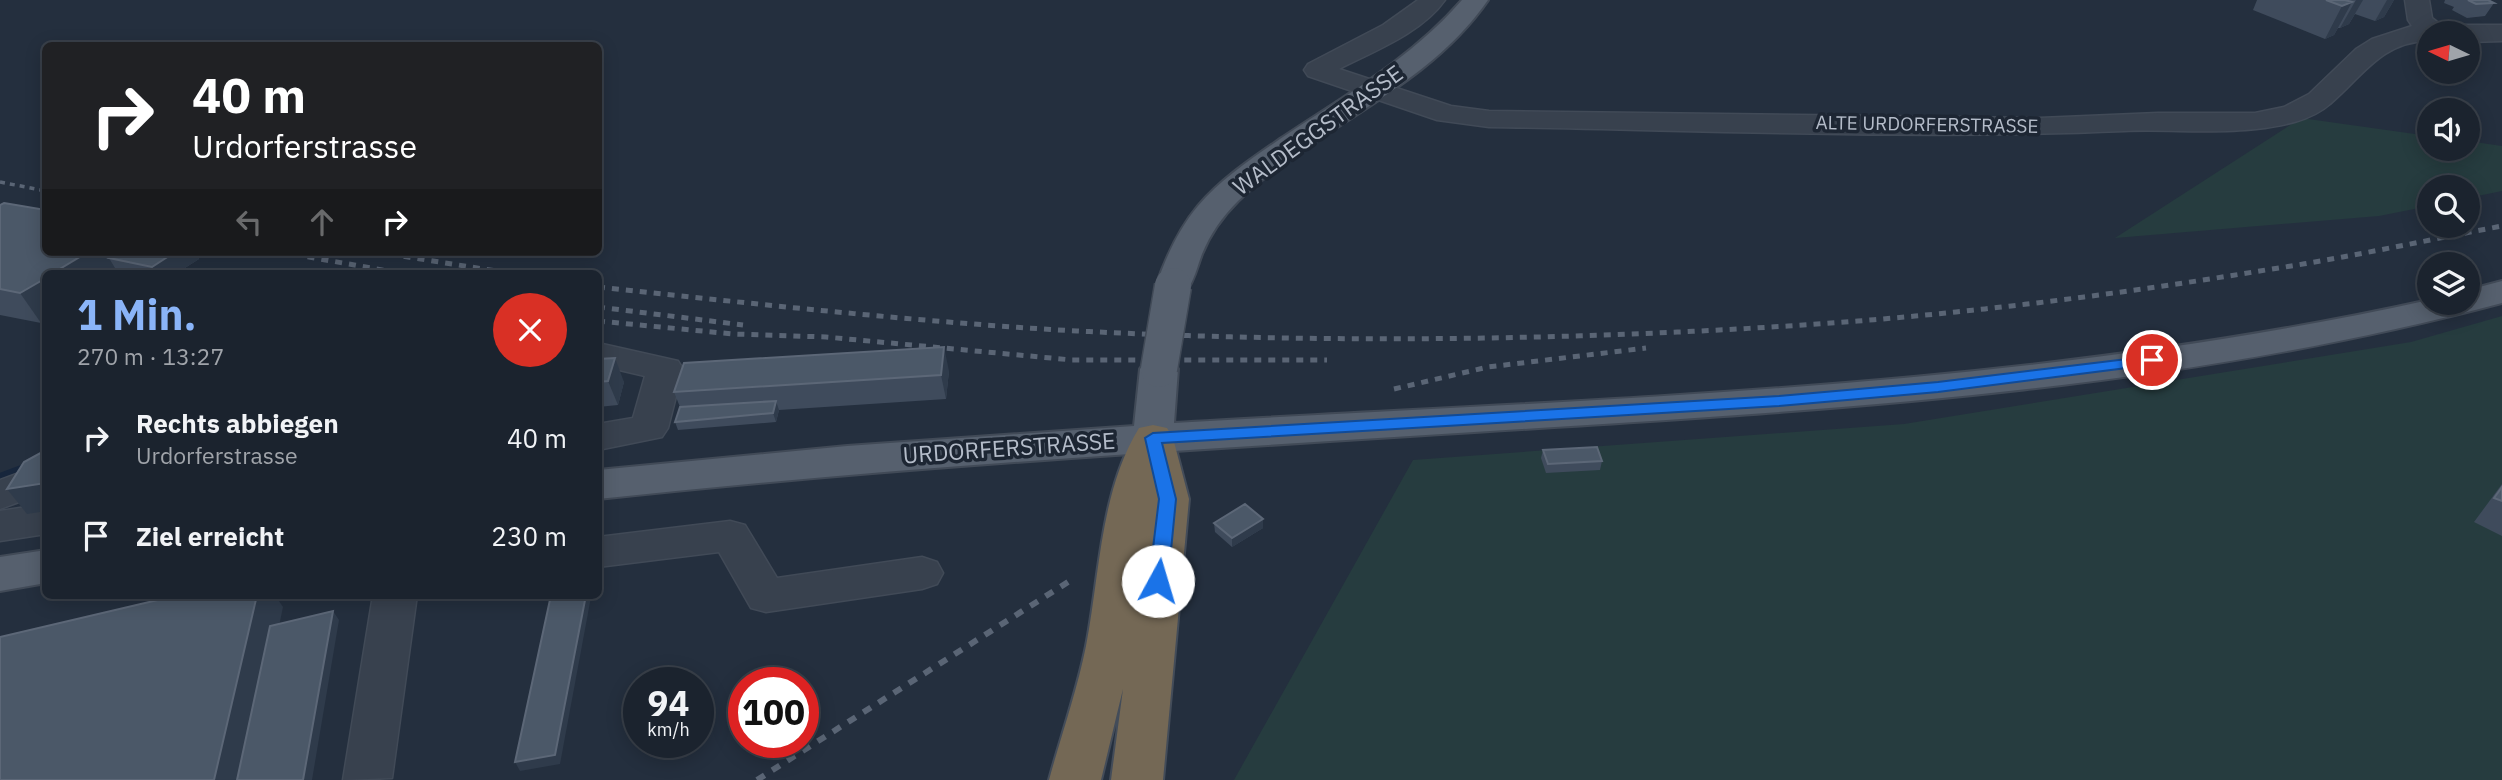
<!DOCTYPE html>
<html lang="de">
<head>
<meta charset="utf-8">
<style>
	:root { --surface:#1b232e; --page:#242b36; --text:#f1f3f6; --muted:#a0a4aa; --line:#39404a; --accent:#8ab4f8 }
	body { margin:0; font-family:"IBM Plex Sans",sans-serif; background:var(--page); color:var(--text); height:100vh; display:flex; flex-direction:column; font-size:26px; white-space:nowrap }
	* { box-sizing:border-box; margin:0 }
	p { font-size:23px; color:var(--muted) }
	.icon { flex:none; width:38px; height:38px; fill:none; stroke:currentColor; stroke-width:2; stroke-linecap:round; stroke-linejoin:round }
	.map { position:relative; flex:1; overflow:hidden }
	.panel { position:absolute; left:42px; top:270px; width:560px; height:329px; display:flex; flex-direction:column; background:var(--surface); border-radius:10px; box-shadow:0 4px 18px #0003,0 0 0 2px var(--line) }
	.panel>* { flex:none }
	.banner { position:absolute; left:42px; top:42px; width:560px; height:214px; border-radius:10px; box-shadow:0 4px 18px #0003,0 0 0 2px var(--line); background:#202124; color:#fff; overflow:hidden }
	.needle { width:46px; rotate:275deg }
	.fabs { position:absolute; left:2417px; top:21px; display:grid; gap:14px }
	.fabs a { display:grid; place-items:center; width:63px; height:63px; border-radius:50%; background:var(--surface); box-shadow:0 4px 18px #0003,0 0 0 2px var(--line); font-size:35px }
	.speed { position:absolute; left:623px; top:667px; display:flex; gap:14px; font-size:35px; font-weight:700; text-align:center }
	.speed>* { display:grid; place-content:center; width:91px; height:91px; border-radius:50%; background:var(--surface); box-shadow:0 4px 18px #0003,0 0 0 2px var(--line); line-height:1 }
	.speed small { font-size:18px; font-weight:400 }
	.speed .limit { border:10px solid #d22; background:#fff; color:#111 }
	.pin { position:absolute; display:grid; place-items:center; width:60px; height:60px; color:#fff; margin:-30px; border:4px solid #fff; border-radius:50%; box-shadow:0 2px 7px #0007 }
	.me { position:absolute; width:77px; margin:-38px; rotate:6deg; stroke-linejoin:round; filter:drop-shadow(0 0 5px #0008) }
	.turn { display:flex; align-items:center; gap:24px; height:147px; padding:0 35px; font-size:32px }
	.turn .icon { width:91px; height:91px; stroke-width:2.5 }
	.turn b { display:block; font-size:49px; line-height:60px }
	.lanes { display:flex; align-items:center; height:66px; padding:0 35px; background:#0003; justify-content:center; gap:35px; direction:ltr }
	.lanes .off { opacity:.35 }
	.round { display:grid; place-items:center; flex:none; width:74px; height:74px; border-radius:37px; background:var(--page) }
	.headline { display:flex; align-items:center; justify-content:space-between; height:119px; padding:0 35px }
	h1 { font-size:42px; font-weight:800; line-height:52px; color:var(--accent) }
	ul { padding:0; list-style:none }
	li { display:flex; align-items:center; gap:21px; height:98px; padding:0 35px }
	li div { flex:1 }
	li b { display:block; font-size:26px }
	li em { font-style:normal }
	.map>svg:first-child { display:block }
</style>
</head>
<body>
<div class="map">
<svg width="2502" height="780" viewBox="0 0 2502 780">
	<rect width="100%" height="100%" fill="#242f3e"/>
	<!-- green -->
	<g fill="#263c3f">
		<polygon points="2301,118 2429,136 2429,149 2468,149 2468,141 2502,146 2502,191 2468,198 2468,187 2429,187 2429,206 2379,216 2115,238"/>
		<polygon points="2502,316 2502,780 1234,780 1413,460 1904,424 2411,342"/>
	</g>
	<g fill="none" stroke-linecap="round" stroke-linejoin="round">
		<!-- stream -->
		<polyline stroke="#17263c" stroke-width="10" points="0,478 46,461"/>
		<!-- minor casing -->
		<g stroke="#414a57" stroke-width="3">
			<g id="minor">
				<path d="M1418 0H1445C1422 33 1374 51 1339 69L1451 106 1489 111 2040 118 2158 113H2255L2284 107 2309 94 2356 49 2372 39 2412 26 2408 20 2405 0H2429L2432 18 2441 25H2502V41L2468 42V33H2429V41C2382 41 2362 77 2330 104 2311 121 2281 126 2256 129 2213 134 2167 129 2124 131 1914 140 1700 130 1489 127L1437 120 1308 76 1304 70 1308 64 1383 25Z"/>
				<polygon points="598,343 678,361 683,369 668,428 662,437 598,450 598,424 633,418 645,376 598,365"/>
				<polygon points="46,463 46,492 0,509 0,480"/>
				<polygon points="46,504 46,534 0,541 0,511"/>
				<polygon points="730,521 745,525 777,578 922,557 937,562 943,573 937,584 922,589 766,612 751,608 719,552 598,567 598,537"/>
				<polygon points="373,595 417,595 392,778 343,780"/>
			</g>
		</g>
		<!-- major casing -->
		<g stroke="#414a57" stroke-width="4">
			<g id="major">
				<path d="M1462 0H1488C1425 91 1315 127 1238 201 1222 217 1210 234 1202 254 1197 267 1194 282 1185 293L1173 296 1161 293 1156 286C1166 257 1178 230 1198 206 1221 179 1251 159 1280 139 1344 96 1411 59 1462 0Z"/>
				<path d="M2502 281V303C2188 387 1862 408 1539 428 1225 448 911 465 598 499V470L847 446 1134 426 1140 369 1146 361 1159 357 1172 361 1178 369 1174 423C1593 398 2018 391 2429 300V303H2468V290Z"/>
				<polygon points="46,550 46,583 0,591 0,557"/>
			</g>
		</g>
		<!-- highway casing -->
		<g stroke="#434c59" stroke-width="4">
			<path id="highway" d="M1153 425 1167 428 1173 438 1189 499 1163 780H1111L1123 689 1101 780H1049C1061 736 1077 691 1086 646 1100 574 1100 492 1139 428Z"/>
		</g>
		<!-- minor -->
		<use href="#minor" fill="#38414e" fill-rule="evenodd"/>
		<!-- major -->
		<use href="#major" fill="#56606e" fill-rule="evenodd"/>
		<!-- highway -->
		<use href="#highway" fill="#746855" fill-rule="evenodd"/>
		<!-- rail-far2 -->
		<polyline stroke="#5a6575" stroke-width="3.5" stroke-dasharray="5 5" stroke-linecap="butt" points="0,182 46,191"/>
		<!-- rail-far1 -->
		<g stroke="#5a6575" stroke-width="5" stroke-dasharray="7 7" stroke-linecap="butt">
			<polyline points="280,252 400,273"/>
			<polyline points="376,252 509,273"/>
			<path d="M598 287C757 304 917 322 1077 331 1314 343 1551 341 1788 326 1948 316 2108 296 2266 270 2345 258 2423 241 2502 226"/>
			<polyline points="598,307 743,325"/>
			<polyline points="598,321 733,334 826,337 1072,360 1327,360"/>
			<polyline points="1394,389 1488,367 1646,348"/>
		</g>
		<!-- rail -->
		<polyline stroke="#5a6575" stroke-width="6" stroke-dasharray="9 9" stroke-linecap="butt" points="757,780 1068,582"/>
		<!-- major-bridge casing -->
		<g stroke="#414a57" stroke-width="39" stroke-linecap="butt">
			<polyline id="major-bridge" points="1159,369 1173,286"/>
		</g>
		<!-- major-bridge -->
		<use href="#major-bridge" stroke="#56606e" stroke-width="36"/>
	</g>
	<!-- wall -->
	<g fill="#3f4b5c">
		<polygon points="2257,0 2394,0 2384,17 2375,21 2355,14 2349,24 2340,28 2338,28 2334,35 2325,39 2253,10"/>
		<polygon points="2445,0 2491,0 2490,1 2494,3 2485,16 2467,18 2452,10 2454,7 2444,3"/>
		<polygon points="0,205 46,252 194,252 199,259 177,273 46,273 46,320 41,323 0,315"/>
		<polygon points="598,359 624,382 618,405 598,407"/>
		<polygon points="949,371 946,399 779,410 776,422 678,430 675,422 680,407 674,392"/>
		<polygon points="1543,450 1602,461 1600,470 1546,473 1541,458"/>
		<polygon points="2502,484 2502,536 2474,522"/>
		<polygon points="1214,523 1263,528 1232,547 1215,532"/>
	</g>
	<!-- shaded-wall -->
	<g fill="#2f3b4b">
		<polygon points="2340,0 2347,0 2344,6 2352,2 2334,35 2325,39 2342,6"/>
		<polygon points="2356,0 2363,0 2349,24 2340,28"/>
		<polygon points="2387,0 2394,0 2384,17 2375,21"/>
		<polygon points="88,252 153,252 109,258 118,273 53,273"/>
		<polygon points="175,252 194,252 199,259 177,273 156,273 152,267"/>
		<polygon points="46,278 46,320 41,323 20,293"/>
		<polygon points="944,347 949,371 946,399 941,375"/>
		<polygon points="615,358 624,382 618,405 608,381"/>
		<polygon points="776,401 779,410 776,422 773,413"/>
		<polygon points="46,483 46,511 27,514 7,489"/>
		<polygon points="1263,519 1263,528 1232,547 1232,538"/>
		<polygon points="257,595 275,595 283,607 247,780 214,780"/>
		<polygon points="586,595 591,595 591,597 560,764 520,771 515,762"/>
		<polygon points="333,611 339,620 312,780 303,780"/>
	</g>
	<!-- building -->
	<g fill="#4b5868" stroke="#5c6777" stroke-width="2">
		<polygon points="2326,0 2345,0 2352,2 2342,6"/>
		<polygon points="2468,0 2488,0 2494,3 2476,4"/>
		<polygon points="4,203 46,210 46,252 88,252 53,273 46,273 46,278 20,293 0,289 0,205"/>
		<polygon points="119,252 175,252 152,267 109,258"/>
		<polygon points="944,347 941,375 674,392 684,363"/>
		<polygon points="615,358 608,381 598,382 598,359"/>
		<polygon points="776,401 773,413 675,422 680,407"/>
		<polygon points="1597,447 1602,461 1548,464 1543,450"/>
		<polygon points="46,450 46,483 7,489 24,462"/>
		<polygon points="2502,487 2502,501 2494,498"/>
		<polygon points="1245,504 1263,519 1232,538 1214,523"/>
		<polygon points="179,595 257,595 214,780 0,780 0,637"/>
		<polygon points="551,595 586,595 555,755 515,762"/>
		<polygon points="333,611 303,780 237,780 270,626"/>
	</g>
	<!-- route -->
	<polygon fill="#1a73e8" stroke="#114b97" stroke-width="2" points="2152,356 2158,357 2160,360 2158,364 1938,392 1779,406 1162,443 1176,499 1168,581 1165,586 1152,586 1149,581 1159,499 1145,438 1153,433 1779,396 1938,382"/>
	<g text-anchor="middle" stroke-width="7" stroke-linejoin="round" paint-order="stroke">
		<!-- far-street labels -->
		<g font-size="19" fill="#b4bcc9" stroke="#1d2633">
			<text transform="translate(1927 124) rotate(1)" y="7">ALTE URDORFERSTRASSE</text>
		</g>
		<!-- street labels -->
		<g font-size="23" fill="#b4bcc9" stroke="#1d2633">
			<text transform="translate(1318 130) rotate(-36)" y="8">WALDEGGSTRASSE</text>
			<text transform="translate(1009 448) rotate(-4)" y="8">URDORFERSTRASSE</text>
		</g>
	</g>
</svg>
<div class="fabs">
<a><svg class="needle" viewBox="-14 -14 28 28"><path d="M0-13l5 13h-10z" fill="#e53935"/><path d="M0 13l5-13h-10z" fill="#a0a4aa"/></svg></a>
<a><svg class="icon" aria-label="sound" viewBox="0 0 24 24"><path d="M4 9h4l5-4v14l-5-4H4zM17 9q2 3 0 6"/></svg></a>
<a><svg class="icon" aria-label="search" viewBox="0 0 24 24"><circle cx="10" cy="10" r="6"/><path d="M15 15l6 6"/></svg></a>
<a><svg class="icon" aria-label="layers" viewBox="0 0 24 24"><path d="M12 4l9 5-9 5-9-5zM3 14l9 5 9-5"/></svg></a>
</div>
<div class="speed"><div>94<small>km/h</small></div><div class="limit">100</div></div>
<div class="pin" style="left:2152px;top:360px;background:#d93025"><svg class="icon" aria-label="arrive" viewBox="0 0 24 24"><path d="M6 21V4h12l-3 4 3 4H6"/></svg></div>
<svg class="me" style="left:1158px;top:581px" viewBox="-20 -20 40 40"><circle r="19" fill="#fff"/><path d="M0-13L10 11 0 6-10 11z" fill="#1a73e8"/></svg>
<div class="banner">
<div class="turn"><svg class="icon" aria-label="right" viewBox="0 0 24 24"><path d="M7 20v-9h11M14 6l5 5-5 5"/></svg><div><b>40 m</b>Urdorferstrasse</div></div>
<div class="lanes"><svg class="icon off" aria-label="left" viewBox="0 0 24 24"><path d="M17 20v-9H6M10 6l-5 5 5 5"/></svg><svg class="icon off" aria-label="ahead" viewBox="0 0 24 24"><path d="M12 20V5M6 11l6-6 6 6"/></svg><svg class="icon" aria-label="right" viewBox="0 0 24 24"><path d="M7 20v-9h11M14 6l5 5-5 5"/></svg></div>
</div>
<section class="panel">
<div class="headline"><div><h1>1 Min.</h1><p>270 m · 13:27</p></div><a class="round" style="background:#d93025;color:#fff"><svg class="icon" aria-label="close" viewBox="0 0 24 24"><path d="M6 6l12 12M18 6L6 18"/></svg></a></div>
<ul>
<li><svg class="icon" aria-label="right" viewBox="0 0 24 24"><path d="M7 20v-9h11M14 6l5 5-5 5"/></svg><div><b>Rechts abbiegen</b><p>Urdorferstrasse</p></div><em>40 m</em></li>
<li><svg class="icon" aria-label="arrive" viewBox="0 0 24 24"><path d="M6 21V4h12l-3 4 3 4H6"/></svg><div><b>Ziel erreicht</b></div><em>230 m</em></li>
</ul>
</section>
</div>
</body>
</html>
